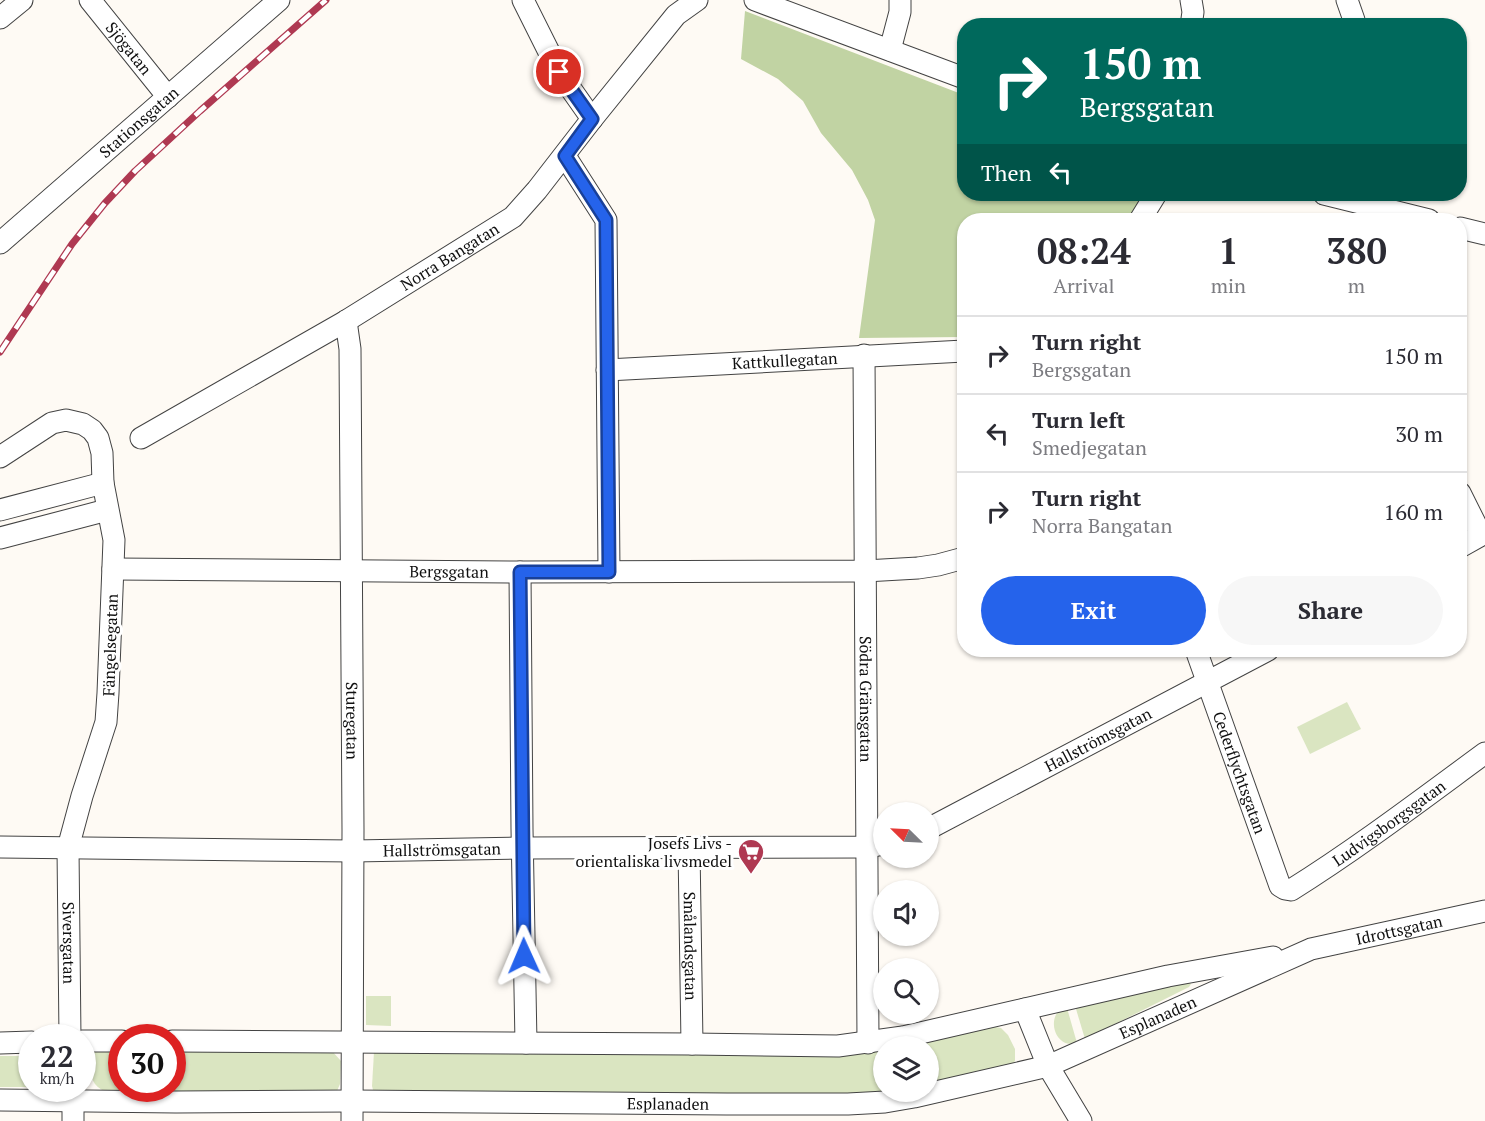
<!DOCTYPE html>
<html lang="en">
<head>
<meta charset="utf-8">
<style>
	:root { --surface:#fff; --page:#f7f7f7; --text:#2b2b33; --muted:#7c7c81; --line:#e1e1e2; --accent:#2563eb }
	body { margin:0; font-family:"PT Serif",serif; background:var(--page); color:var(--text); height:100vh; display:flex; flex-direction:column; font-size:22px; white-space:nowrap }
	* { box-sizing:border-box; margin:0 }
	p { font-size:20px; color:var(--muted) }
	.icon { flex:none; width:33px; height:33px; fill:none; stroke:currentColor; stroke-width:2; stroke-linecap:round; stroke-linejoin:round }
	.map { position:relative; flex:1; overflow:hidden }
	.sheet { position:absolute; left:957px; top:213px; width:510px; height:444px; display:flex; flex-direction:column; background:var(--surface); border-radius:24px; box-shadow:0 2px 4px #0004 }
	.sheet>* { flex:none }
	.banner { position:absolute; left:957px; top:18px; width:510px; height:183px; border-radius:24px; box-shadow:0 2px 4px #0004; background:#00695c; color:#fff; overflow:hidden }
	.needle { width:39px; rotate:294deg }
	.fabs { position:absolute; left:873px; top:802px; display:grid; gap:12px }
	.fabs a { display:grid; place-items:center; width:66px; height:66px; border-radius:50%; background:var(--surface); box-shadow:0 2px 4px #0004; font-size:30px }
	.speed { position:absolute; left:18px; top:1024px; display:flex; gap:12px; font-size:30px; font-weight:700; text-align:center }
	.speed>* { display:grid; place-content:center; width:78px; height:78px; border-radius:50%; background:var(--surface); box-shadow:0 2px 4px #0004; line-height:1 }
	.speed small { font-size:15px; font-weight:400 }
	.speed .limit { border:9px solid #d22; background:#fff; color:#111 }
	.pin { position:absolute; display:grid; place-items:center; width:51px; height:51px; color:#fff; margin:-26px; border:3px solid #fff; border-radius:50%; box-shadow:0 2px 6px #0007 }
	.me { position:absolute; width:66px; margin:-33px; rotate:359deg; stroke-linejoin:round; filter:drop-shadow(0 0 4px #0008) }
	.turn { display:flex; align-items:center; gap:21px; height:126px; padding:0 24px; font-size:27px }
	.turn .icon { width:78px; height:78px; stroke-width:2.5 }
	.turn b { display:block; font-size:42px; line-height:51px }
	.then { display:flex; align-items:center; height:57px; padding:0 24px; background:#0003; gap:12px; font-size:22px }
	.eta { display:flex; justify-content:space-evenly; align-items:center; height:102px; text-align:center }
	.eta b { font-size:36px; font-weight:700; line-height:42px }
	.cta { display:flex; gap:12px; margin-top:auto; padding:12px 24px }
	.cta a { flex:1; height:69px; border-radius:36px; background:var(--accent); color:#fff; font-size:24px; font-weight:700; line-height:69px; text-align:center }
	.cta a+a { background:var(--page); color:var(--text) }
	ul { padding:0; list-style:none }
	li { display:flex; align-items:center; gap:18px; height:78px; padding:0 24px; border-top:2px solid var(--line) }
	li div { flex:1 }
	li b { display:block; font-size:22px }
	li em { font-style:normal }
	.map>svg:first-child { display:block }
</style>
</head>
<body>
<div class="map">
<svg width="1485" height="1121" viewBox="0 0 1485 1121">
	<rect width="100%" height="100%" fill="#fefaf4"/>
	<!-- green -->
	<g fill="#dae5c1">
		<polygon points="1347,702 1361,729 1310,754 1297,727"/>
		<polygon points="1186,980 1191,984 1189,987 1085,1039 1076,1009 1077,1005"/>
		<polygon points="366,996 391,996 391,1026 366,1025"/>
		<path d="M1067 1008 1077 1043C1057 1049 1048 1023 1058 1012 1060 1010 1064 1009 1067 1008Z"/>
		<polygon points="989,1026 1001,1028 1008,1035 1015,1049 1015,1061 1010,1068 929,1087 928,1047 895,1047"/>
		<polygon points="883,1049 884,1092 857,1097 374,1094 372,1086 374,1052"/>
		<path d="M94 1050H121L122 1089H172L173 1050 332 1051 341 1061 340 1084 337 1091 107 1093C103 1090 98 1088 95 1084 88 1075 91 1060 94 1050Z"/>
		<rect x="0" y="1056" width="31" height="31"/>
	</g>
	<!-- forest -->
	<polygon fill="#c1d3a3" points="745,11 964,95 964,194 1144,194 1127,220 964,220 964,337 859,338 875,220 868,200 852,170 821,133 803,101 778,79 741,59"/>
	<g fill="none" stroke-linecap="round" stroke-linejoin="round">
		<!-- minor casing -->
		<g stroke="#434343" stroke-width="23">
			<g id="minor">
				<path id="s1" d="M90 0 168 97"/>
				<polyline points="523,0 559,72 592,119"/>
				<polyline points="755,0 964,78"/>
				<polyline points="1191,0 1193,12 1191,26"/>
				<polyline points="1347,0 1354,20 1352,26"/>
				<polyline points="0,18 22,0"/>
				<polyline points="890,50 900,12 900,0"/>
				<polyline points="565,156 606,220 609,572"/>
				<polyline points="1324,194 1429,220"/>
				<polyline points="1140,220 1156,194"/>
				<polyline points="1460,228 1485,234"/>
				<path id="s2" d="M0 243 279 0"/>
				<path id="s3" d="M346 321 350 349 353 830 352 1121"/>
				<path id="s4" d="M864 355 868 1043"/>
				<path id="s5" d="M607 370 964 351"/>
				<path id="s6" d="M141 438 346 321 513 217 537 190 592 119 676 15 697 0"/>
				<path id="s7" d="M0 457 52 423 66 420 83 424 92 430 98 438 102 453 103 483 114 540 108 693 106 722 82 796 68 848 70 1038"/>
				<polyline points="1460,493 1481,535"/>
				<polyline points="0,510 103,483"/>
				<polyline points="0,538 107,510"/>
				<polyline points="1460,547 1485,533"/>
				<path id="s8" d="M113 569 520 572 865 571 918 568 938 565 964 558"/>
				<polyline points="520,572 522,829 526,1043"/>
				<path id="s9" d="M1196 650 1280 886 1285 889 1291 890C1358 848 1421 800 1485 753"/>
				<path id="s10" d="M928 829 1268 650"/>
				<path id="s11" d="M0 847 353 851 522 848 868 847 884 844"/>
				<path id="s12" d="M689 848 692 1044"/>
				<polyline points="1025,1009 1048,1066 1081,1121"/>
				<polyline points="82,1041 122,1041"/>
				<polyline points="172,1041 692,1044 838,1046 903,1037 1168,976 1273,957"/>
				<polyline points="0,1043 32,1042"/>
				<polyline points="73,1089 73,1121"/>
				<path id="s13" d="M0 1100 176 1102 353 1101 727 1104H848L885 1102 914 1097 1048 1066 1311 949 1485 911"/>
			</g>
		</g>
		<!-- minor -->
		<use href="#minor" stroke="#fff" stroke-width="21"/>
		<!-- rail casing -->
		<g stroke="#af3952" stroke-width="7">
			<polyline id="rail" points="0,352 72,244 105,203 135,171 200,111 326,0"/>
		</g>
		<!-- rail -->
		<use href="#rail" stroke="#fff" stroke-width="4.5" stroke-dasharray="14" stroke-linecap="butt"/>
	</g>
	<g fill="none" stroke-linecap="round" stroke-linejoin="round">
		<!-- route casing -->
		<g stroke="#184099" stroke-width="15">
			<polyline id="route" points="524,956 520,572 609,572 606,220 565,156 592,119 559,72"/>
		</g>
		<!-- route -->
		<use href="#route" stroke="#2563eb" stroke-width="10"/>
	</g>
	<!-- icons -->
	<defs>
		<g id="supermarket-pin" transform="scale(1.35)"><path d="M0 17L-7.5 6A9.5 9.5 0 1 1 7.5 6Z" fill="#af3952" stroke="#fff"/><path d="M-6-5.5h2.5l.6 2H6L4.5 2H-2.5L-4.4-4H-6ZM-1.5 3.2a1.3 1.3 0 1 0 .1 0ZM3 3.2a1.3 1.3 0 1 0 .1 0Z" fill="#fff"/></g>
	</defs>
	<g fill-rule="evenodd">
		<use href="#supermarket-pin" x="751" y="852"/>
	</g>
	<g text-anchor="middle" stroke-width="6" stroke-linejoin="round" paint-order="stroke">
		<!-- street labels -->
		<g font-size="16" fill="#101010" stroke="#fff">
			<text dy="6" stroke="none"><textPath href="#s1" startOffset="62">Sjögatan</textPath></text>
			<text dy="6" stroke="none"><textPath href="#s2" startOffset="184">Stationsgatan</textPath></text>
			<text dy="6" stroke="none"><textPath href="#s6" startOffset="358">Norra Bangatan</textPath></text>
			<text dy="6" stroke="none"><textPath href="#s5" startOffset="178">Kattkullegatan</textPath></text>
			<text dy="6" stroke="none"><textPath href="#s8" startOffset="336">Bergsgatan</textPath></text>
			<text transform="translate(110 645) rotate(-88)" y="6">Fängelsegatan</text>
			<text dy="6" stroke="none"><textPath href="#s4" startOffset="344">Södra Gränsgatan</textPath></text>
			<text dy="6" stroke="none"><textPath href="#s3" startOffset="400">Sturegatan</textPath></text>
			<text dy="6" stroke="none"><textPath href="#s10" startOffset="192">Hallströmsgatan</textPath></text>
			<text dy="6" stroke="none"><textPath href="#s9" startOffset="130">Cederflychtsgatan</textPath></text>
			<text dy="6" stroke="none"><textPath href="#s9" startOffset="381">Ludvigsborgsgatan</textPath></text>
			<text dy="6" stroke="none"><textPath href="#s11" startOffset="442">Hallströmsgatan</textPath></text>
			<text dy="6" stroke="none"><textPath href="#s13" startOffset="1430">Idrottsgatan</textPath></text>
			<text dy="6" stroke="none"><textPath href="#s7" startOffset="627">Siversgatan</textPath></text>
			<text dy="6" stroke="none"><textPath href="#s12" startOffset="98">Smålandsgatan</textPath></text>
			<text dy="6" stroke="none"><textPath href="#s13" startOffset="1172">Esplanaden</textPath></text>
			<text dy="6" stroke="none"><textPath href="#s13" startOffset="668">Esplanaden</textPath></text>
		</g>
		<!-- poi labels -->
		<g font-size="16" fill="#101010" stroke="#fff" text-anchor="end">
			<text x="732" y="849">Josefs Livs -<tspan x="732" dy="18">orientaliska livsmedel</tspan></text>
		</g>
	</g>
</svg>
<div class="fabs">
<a><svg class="needle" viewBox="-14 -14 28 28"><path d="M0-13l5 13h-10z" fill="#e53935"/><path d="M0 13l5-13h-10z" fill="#7c7c81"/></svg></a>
<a><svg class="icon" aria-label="sound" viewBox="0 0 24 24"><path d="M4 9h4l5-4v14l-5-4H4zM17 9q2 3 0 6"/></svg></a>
<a><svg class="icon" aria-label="search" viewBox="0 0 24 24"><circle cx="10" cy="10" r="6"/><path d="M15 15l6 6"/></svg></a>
<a><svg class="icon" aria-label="layers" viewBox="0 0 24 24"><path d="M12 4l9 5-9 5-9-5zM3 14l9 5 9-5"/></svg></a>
</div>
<div class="speed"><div>22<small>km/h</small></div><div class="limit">30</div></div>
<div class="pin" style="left:559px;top:72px;background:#d93025"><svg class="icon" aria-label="arrive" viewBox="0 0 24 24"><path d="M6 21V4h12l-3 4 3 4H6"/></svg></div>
<svg class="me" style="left:524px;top:956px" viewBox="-20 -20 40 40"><path d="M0-17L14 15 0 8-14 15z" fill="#2563eb" stroke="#fff" stroke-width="4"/></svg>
<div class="banner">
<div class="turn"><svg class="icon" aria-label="right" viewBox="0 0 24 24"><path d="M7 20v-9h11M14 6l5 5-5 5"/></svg><div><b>150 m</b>Bergsgatan</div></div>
<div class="then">Then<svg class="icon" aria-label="left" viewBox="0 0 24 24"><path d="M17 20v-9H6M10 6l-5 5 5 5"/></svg></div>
</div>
<section class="sheet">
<div class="eta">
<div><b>08:24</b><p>Arrival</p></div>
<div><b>1</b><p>min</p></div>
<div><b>380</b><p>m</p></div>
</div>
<ul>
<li><svg class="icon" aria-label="right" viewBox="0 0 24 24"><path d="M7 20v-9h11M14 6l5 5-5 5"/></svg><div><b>Turn right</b><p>Bergsgatan</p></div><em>150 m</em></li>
<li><svg class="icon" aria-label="left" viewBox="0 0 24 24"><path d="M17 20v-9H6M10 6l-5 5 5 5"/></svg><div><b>Turn left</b><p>Smedjegatan</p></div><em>30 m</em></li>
<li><svg class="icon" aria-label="right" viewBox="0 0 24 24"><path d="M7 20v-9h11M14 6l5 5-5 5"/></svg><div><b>Turn right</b><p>Norra Bangatan</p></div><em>160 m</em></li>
</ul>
<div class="cta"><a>Exit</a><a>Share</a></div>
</section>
</div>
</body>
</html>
